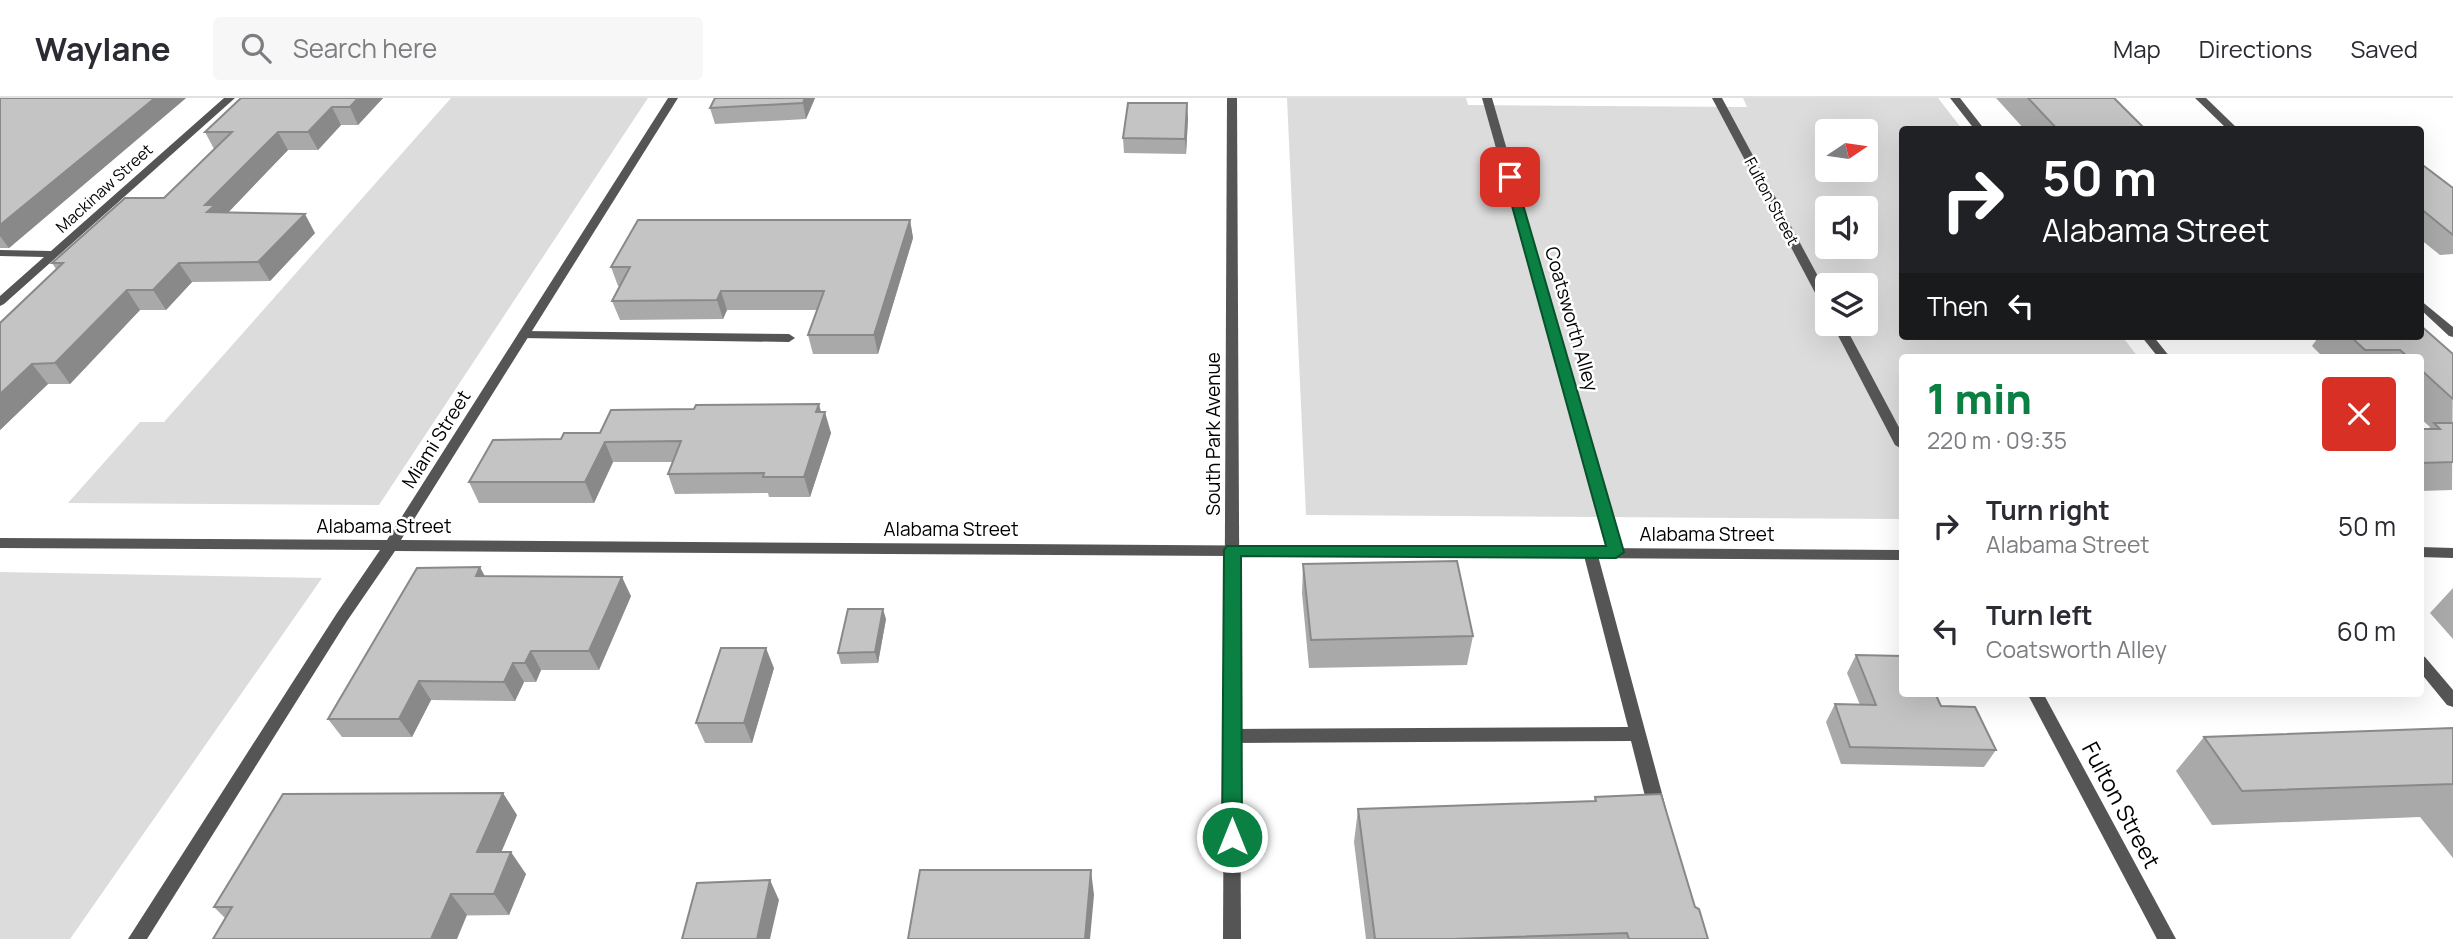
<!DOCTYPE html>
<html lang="en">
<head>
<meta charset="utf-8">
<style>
	:root { --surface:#fff; --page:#f7f7f7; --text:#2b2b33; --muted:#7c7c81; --line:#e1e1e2; --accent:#0b8043 }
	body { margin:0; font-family:Manrope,sans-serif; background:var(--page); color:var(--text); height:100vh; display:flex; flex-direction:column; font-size:26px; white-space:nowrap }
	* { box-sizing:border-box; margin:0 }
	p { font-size:23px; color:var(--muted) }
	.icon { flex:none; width:38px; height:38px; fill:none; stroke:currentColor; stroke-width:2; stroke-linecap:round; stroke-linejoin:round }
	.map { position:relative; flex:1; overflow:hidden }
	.drawer { position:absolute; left:1899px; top:256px; width:525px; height:343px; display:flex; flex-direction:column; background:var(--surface); border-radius:7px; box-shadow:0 7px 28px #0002 }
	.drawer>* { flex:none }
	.top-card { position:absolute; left:1899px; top:28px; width:525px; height:214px; border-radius:7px; box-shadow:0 7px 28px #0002; background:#202124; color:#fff; overflow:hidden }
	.needle { width:46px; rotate:77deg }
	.fabs { position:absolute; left:1815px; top:21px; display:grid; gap:14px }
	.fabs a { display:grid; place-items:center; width:63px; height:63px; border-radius:7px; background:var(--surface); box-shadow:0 7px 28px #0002; font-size:35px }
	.pin { position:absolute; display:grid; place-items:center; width:60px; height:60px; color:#fff; margin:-30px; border-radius:14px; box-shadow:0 4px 10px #0006 }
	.me { position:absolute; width:77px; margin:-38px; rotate:0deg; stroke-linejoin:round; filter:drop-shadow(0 0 5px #0008) }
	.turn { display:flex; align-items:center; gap:24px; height:147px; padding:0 28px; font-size:32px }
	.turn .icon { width:91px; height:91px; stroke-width:2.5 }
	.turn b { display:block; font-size:49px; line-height:60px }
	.then { display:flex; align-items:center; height:66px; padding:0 28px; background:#0003; gap:14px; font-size:26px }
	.round { display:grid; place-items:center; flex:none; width:74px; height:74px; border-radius:7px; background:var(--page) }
	.summary { display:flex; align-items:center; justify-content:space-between; height:119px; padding:0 28px }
	h1 { font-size:42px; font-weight:800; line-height:52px; color:var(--accent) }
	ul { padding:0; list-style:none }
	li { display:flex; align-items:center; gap:21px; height:105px; padding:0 28px }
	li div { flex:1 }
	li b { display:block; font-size:26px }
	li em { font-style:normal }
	header { display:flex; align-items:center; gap:42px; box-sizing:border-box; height:98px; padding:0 35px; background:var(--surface); border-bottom:2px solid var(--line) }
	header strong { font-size:33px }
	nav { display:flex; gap:38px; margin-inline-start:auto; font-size:24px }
	.search { width:490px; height:63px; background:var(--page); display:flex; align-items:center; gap:18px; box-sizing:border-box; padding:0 24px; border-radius:7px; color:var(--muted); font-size:26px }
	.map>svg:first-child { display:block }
</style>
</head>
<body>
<header>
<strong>Waylane</strong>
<div class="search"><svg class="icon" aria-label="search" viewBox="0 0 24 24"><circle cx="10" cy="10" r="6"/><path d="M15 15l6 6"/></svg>Search here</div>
<nav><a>Map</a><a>Directions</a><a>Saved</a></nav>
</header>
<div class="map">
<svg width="2453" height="841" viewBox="0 0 2453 841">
	<rect width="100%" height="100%" fill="#fff"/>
	<!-- green -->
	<g fill="#dcdcdc" fill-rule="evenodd">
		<polygon points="451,0 648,0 379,407 68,405 140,324 164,324"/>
		<path d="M1287 0H1466L1468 7 1747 9 1743 0H1938L1962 31 1902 32V238H2122L2138 259H1902V421L1306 417ZM1827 33H1866V72H1827ZM1827 110H1866V149H1827ZM1827 187H1866V226H1827Z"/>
		<polygon points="0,474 322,480 70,841 0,841"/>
	</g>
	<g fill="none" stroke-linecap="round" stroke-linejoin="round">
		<!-- service -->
		<g fill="#555" fill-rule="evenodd">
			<polygon points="1482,0 1492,0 1623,454 1621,458 1616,459 1609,454"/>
			<polygon points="1950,0 1960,0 1985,32 1975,32"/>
			<polygon points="524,233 789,236 795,240 789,244 520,240 518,237 520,234"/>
			<polygon points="2141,238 2153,238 2170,259 2158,259"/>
			<polygon points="1590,449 1597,454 1667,714 1664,719 1658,721 1652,719 1649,714 1631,643 1232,645 1226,643 1224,638 1226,633 1232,631 1628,629 1583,454"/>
			<polygon points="2420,557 2425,559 2453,592 2453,609 2447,607 2420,574"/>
		</g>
		<!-- minor -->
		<g fill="#555" fill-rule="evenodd">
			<polygon points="224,0 235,0 4,206 0,208 0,198 44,159 0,158 0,152 51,153"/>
			<polygon points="668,0 678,0 401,442 1902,452 1902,462 395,453 347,523 147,841 128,841 337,515 380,452 0,450 0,440 387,442"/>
			<polygon points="1712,0 1722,0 1827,195 1827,210 1821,206"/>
			<polygon points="2195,0 2206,0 2239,32 2228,32"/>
			<polygon points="2420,202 2453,229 2453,239 2449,238 2420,211"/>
			<polygon points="1832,226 1844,226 1902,335 1902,351 1895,347"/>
			<polygon points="2420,449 2453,450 2453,460 2420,459"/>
			<polygon points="2027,595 2043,595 2176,841 2157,841"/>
		</g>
		<!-- tertiary -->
		<polygon fill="#555" fill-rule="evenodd" points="1227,0 1237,0 1241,841 1223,841"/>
	</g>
	<!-- wall -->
	<g fill="#a9a9a9">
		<polygon points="0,0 186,0 9,150 0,150"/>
		<polygon points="241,0 383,0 358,27 341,27 318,52 288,52 227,115 315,135 270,183 192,184 166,212 140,212 70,286 48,286 0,332 0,225 56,171 52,165 164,100 214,51 205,34"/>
		<polygon points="815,0 806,21 715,26 710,10"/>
		<polygon points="1996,0 2114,0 2146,32 2025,32"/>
		<polygon points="1188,20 1186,56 1124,55 1123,40"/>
		<polygon points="2420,65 2453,90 2453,156 2440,157 2420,141"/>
		<polygon points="910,122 913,140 878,256 813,256 808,237 817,212 727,212 723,221 620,222 612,203 620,188 618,188 611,169"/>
		<polygon points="2319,238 2420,238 2453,256 2452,392 2420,393 2420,331 2429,331 2430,329 2420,320 2420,259 2323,259 2312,248"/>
		<polygon points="821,314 831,335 810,399 769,399 768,395 675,396 668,376 673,364 613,364 594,405 479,405 469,384 561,341 600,335"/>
		<polygon points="1303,466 1473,538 1467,567 1309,570 1302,495"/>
		<polygon points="485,478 631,498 599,572 541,572 536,584 524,584 515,603 431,602 412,639 342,639 328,621"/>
		<polygon points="2453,490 2453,541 2430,515"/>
		<polygon points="886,521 878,565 841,566 838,555"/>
		<polygon points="1856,557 1941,608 1996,652 1984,669 1841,666 1826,624 1835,606 1860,607 1847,575"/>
		<polygon points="774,570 752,645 705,645 696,625"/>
		<polygon points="2453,630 2453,760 2420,719 2212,727 2176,673 2204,639"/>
		<polygon points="1595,699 1695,809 1708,841 1366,841 1354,744 1358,711 1594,703"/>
		<polygon points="517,717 501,754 526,776 509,817 225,820 214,809"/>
	</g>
	<!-- shaded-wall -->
	<g fill="#898989">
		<polygon points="155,0 186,0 9,150 0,138 0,127"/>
		<polygon points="358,0 383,0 358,27 350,9"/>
		<polygon points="805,0 815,0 806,21 803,5"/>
		<polygon points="1187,5 1188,20 1186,56 1185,41"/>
		<polygon points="332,9 341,27 318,52 308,34"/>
		<polygon points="278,34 288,52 223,120 219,134 205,107"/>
		<polygon points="305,116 315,135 270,183 258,164"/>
		<polygon points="910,122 913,140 878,256 874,237"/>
		<polygon points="179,165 192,184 166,212 153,192"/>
		<polygon points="127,192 140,212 70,286 55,265"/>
		<polygon points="721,193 727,212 723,221 717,202"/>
		<polygon points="32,266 48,286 0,332 0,296"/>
		<polygon points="819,306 823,322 825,314 831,335 810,399 804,379 816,314"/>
		<polygon points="605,344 613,364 594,405 585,384"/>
		<polygon points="480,469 490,488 476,478"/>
		<polygon points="622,479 631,498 599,572 589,553"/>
		<polygon points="883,511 886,521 878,565 875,554"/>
		<polygon points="766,550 774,570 752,645 744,625"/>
		<polygon points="531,553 541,572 536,584 525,565"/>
		<polygon points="513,565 524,584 515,603 504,584"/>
		<polygon points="419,583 431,602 412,639 399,621"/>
		<polygon points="503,695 517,717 492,776 477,754"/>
		<polygon points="511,754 526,776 509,817 494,796"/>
		<polygon points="1091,772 1094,797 1090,841 1085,841"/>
		<polygon points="770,782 779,802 770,841 757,841"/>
		<polygon points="451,796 467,817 457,841 431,841"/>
	</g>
	<!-- building -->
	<g fill="#c4c4c4" stroke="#898989" stroke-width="2">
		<polygon points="0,0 155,0 0,127"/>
		<polygon points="241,0 358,0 350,9 332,9 308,34 278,34 205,107 215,107 207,114 305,116 258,164 179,165 153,192 127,192 55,265 32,266 0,296 0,225 63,165 52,165 125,100 164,100 232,34 205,34"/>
		<polygon points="715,0 805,0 803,5 710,10"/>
		<polygon points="2028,0 2114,0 2146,32 2058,32"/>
		<polygon points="1128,5 1187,5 1185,41 1123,40"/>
		<polygon points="2420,65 2453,90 2453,137 2420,110"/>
		<polygon points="638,122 910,122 874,237 808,237 824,193 721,193 717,202 612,203 630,169 611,169"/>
		<polygon points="2420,227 2453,256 2453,301 2420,271 2420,259 2408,259 2400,252 2365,252 2350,238 2420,238"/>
		<polygon points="819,306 816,314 825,314 804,379 763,379 764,375 668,376 681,343 605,344 585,384 469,384 493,342 561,341 564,335 600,335 611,312 694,311 696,307"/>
		<polygon points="2434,325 2453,325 2453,364 2420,365 2420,331 2440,331"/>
		<polygon points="1457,463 1473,538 1311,542 1303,466"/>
		<polygon points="480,469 476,478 622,479 589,553 531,553 525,565 513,565 504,584 419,583 399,621 328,621 417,470"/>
		<polygon points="848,511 883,511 875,554 838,555"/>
		<polygon points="721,550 766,550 744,625 696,625"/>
		<polygon points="1856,557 1902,558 1902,595 1935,595 1941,608 1975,609 1996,652 1850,649 1835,606 1876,607"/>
		<polygon points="2453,630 2453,686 2242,693 2204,639"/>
		<polygon points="503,695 477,754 511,754 494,796 451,796 431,841 213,841 232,809 214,809 283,696"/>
		<polygon points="1661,696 1695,809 1699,811 1708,841 1629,841 1627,835 1453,841 1375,841 1358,711 1596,703 1595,699"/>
		<polygon points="920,772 1091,772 1085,841 908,841"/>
		<polygon points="770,782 757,841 682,841 697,785"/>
	</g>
	<!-- route -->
	<polygon fill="#0b8043" stroke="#07532c" stroke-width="2" points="1505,77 1515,79 1624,454 1616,460 1241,458 1242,739 1239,745 1232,748 1225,745 1222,739 1224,452 1227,448 1606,448 1504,79"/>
	<g text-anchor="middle" stroke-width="5" stroke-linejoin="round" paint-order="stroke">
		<!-- far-street labels -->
		<g font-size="16" fill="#000" stroke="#fff">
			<text transform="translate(104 90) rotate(-42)" y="6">Mackinaw Street</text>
			<text transform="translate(1772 103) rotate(62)" y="6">Fulton Street</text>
		</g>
		<!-- street labels -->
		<g font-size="19" fill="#000" stroke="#fff">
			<text transform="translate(1572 221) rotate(74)" y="7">Coatsworth Alley</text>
			<text transform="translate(1213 336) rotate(-90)" y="7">South Park Avenue</text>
			<text transform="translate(436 341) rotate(-58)" y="7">Miami Street</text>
			<text x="384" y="435">Alabama Street</text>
			<text x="951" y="438">Alabama Street</text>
			<text x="1707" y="443">Alabama Street</text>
		</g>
		<!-- near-street labels -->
		<g font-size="23" fill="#000" stroke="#fff">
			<text transform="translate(2121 707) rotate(62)" y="8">Fulton Street</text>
		</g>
	</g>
</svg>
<div class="fabs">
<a><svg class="needle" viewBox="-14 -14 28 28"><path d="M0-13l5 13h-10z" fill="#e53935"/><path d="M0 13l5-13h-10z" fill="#7c7c81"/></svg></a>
<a><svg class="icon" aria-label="sound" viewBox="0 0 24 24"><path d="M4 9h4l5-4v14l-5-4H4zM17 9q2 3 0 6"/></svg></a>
<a><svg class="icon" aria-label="layers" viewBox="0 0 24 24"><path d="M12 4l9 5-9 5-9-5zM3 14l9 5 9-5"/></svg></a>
</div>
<div class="pin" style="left:1510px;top:79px;background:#d93025"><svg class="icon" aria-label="arrive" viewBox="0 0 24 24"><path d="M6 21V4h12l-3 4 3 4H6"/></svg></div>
<svg class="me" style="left:1232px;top:739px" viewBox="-20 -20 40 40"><circle r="17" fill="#0b8043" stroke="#fff" stroke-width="3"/><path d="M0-11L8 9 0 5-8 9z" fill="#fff"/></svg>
<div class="top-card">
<div class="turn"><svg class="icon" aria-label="right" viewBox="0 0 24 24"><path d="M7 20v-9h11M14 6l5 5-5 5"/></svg><div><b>50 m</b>Alabama Street</div></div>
<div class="then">Then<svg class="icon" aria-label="left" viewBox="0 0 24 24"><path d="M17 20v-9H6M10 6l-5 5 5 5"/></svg></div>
</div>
<section class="drawer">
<div class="summary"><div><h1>1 min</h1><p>220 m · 09:35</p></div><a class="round" style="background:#d93025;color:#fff"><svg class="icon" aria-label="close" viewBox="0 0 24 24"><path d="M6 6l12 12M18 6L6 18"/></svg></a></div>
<ul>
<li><svg class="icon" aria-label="right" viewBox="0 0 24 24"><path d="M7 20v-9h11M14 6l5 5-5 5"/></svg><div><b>Turn right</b><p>Alabama Street</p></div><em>50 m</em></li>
<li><svg class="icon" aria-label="left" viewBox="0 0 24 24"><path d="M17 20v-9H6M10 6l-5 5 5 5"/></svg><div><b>Turn left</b><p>Coatsworth Alley</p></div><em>60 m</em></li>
</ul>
</section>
</div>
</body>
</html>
